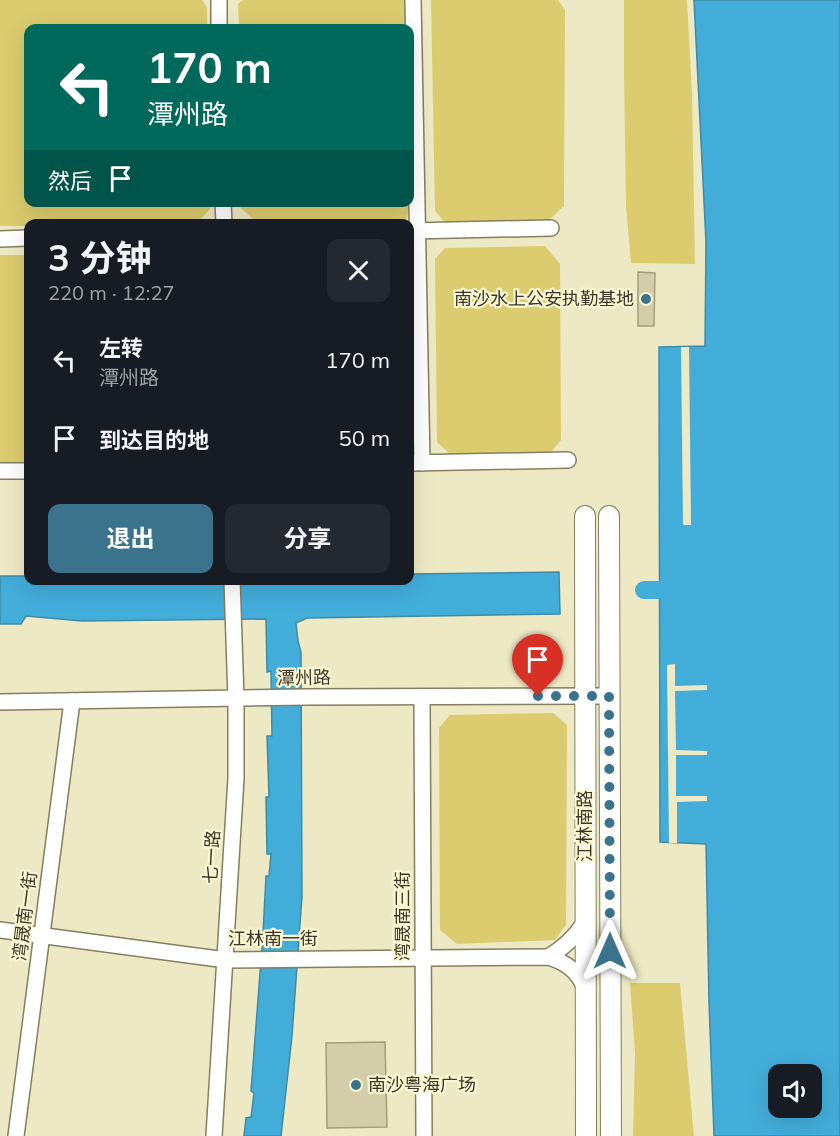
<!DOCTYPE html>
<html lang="zh">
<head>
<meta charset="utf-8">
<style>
	:root { --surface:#171b24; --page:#242831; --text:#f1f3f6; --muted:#9ea1a6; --accent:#3b738d }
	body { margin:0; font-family:Mulish,"Noto Sans SC",sans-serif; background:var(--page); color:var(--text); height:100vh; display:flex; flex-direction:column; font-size:22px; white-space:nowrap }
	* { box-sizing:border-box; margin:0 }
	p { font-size:20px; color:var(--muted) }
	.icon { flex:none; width:33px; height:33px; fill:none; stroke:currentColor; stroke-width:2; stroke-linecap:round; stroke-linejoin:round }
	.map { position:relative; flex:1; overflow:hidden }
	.sheet { position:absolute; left:24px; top:219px; width:390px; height:366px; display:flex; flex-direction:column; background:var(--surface); border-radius:12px; box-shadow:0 6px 24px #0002 }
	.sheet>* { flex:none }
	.guide { position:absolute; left:24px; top:24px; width:390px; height:183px; border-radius:12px; box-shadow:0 6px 24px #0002; background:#00695c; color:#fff; overflow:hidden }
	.buttons { position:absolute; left:768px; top:1064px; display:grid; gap:12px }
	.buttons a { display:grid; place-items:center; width:54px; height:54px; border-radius:12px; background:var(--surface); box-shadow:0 6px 24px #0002; font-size:30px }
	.pin { position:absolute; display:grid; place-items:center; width:51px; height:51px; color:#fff; margin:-62px -26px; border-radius:50% 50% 50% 0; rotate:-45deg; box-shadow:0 0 6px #0007 }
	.pin .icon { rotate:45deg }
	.me { position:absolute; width:66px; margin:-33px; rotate:0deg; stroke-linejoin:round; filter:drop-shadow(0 0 4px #0008) }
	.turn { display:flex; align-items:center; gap:21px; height:126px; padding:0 24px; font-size:27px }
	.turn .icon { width:78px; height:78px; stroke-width:2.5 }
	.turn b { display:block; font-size:42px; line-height:51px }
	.then { display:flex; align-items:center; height:57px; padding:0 24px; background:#0003; gap:12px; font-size:22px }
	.round { display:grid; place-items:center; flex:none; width:63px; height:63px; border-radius:12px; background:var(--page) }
	.summary { display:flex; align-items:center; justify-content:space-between; height:102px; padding:0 24px }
	h1 { font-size:36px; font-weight:700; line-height:45px }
	.cta { display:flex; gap:12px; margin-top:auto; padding:12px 24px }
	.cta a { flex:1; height:69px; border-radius:12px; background:var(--accent); color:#fff; font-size:24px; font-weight:700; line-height:69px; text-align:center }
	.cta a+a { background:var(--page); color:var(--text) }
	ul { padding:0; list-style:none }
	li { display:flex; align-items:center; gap:18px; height:78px; padding:0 24px }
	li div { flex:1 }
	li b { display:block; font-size:22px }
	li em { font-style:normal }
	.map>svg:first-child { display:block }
</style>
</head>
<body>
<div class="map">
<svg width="840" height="1136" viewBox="0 0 840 1136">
	<rect width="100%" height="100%" fill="#eee9c5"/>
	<!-- green -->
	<g fill="#dbcc6f">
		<polygon points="0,0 202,0 207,7 207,28 28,28 28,202 210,203 210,209 202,218 192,224 28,224 28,226 0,226"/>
		<polygon points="243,0 404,0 406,28 239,28 238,4"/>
		<polygon points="431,0 558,0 565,10 564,206 547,222 446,224 435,211"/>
		<polygon points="624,0 687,0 692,94 695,264 631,263 626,206 624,75"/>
		<polygon points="241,203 408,203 408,214 406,220 398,223 257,223 241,208"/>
		<polygon points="545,246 560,264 561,440 551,452 451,455 437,442 435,259 445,248"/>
		<rect x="0" y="255" width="28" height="207"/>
		<polygon points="410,260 411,262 412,439 410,442"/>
		<polygon points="553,713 567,725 566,925 555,940 457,944 440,930 439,728 450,715"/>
		<polygon points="630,983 680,983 694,1136 633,1136 635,1053"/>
	</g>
	<!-- water -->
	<g fill="#43adda" stroke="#408aa5" stroke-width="1.5" fill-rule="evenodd">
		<path d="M694 0H840V1136H714L709 1002 706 844 660 842 659 347 705 346 706 242ZM778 1074H812V1107H778Z"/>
		<polygon points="559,572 560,614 307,618 296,623 298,641 301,652 302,896 292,1036 281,1136 244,1136 246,1118 251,1117 254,1093 251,1091 263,934 266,876 269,876 271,854 267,854 266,797 269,797 267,736 272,736 271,671 267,672 266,619 82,621 26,616 21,624 0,624 0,576 28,576 28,580 410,580 410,574"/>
	</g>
	<!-- pier -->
	<g fill="#eee9c5">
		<polygon points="681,347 689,347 691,525 683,525"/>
		<polygon points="675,664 675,686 707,685 707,690 675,691 676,750 707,751 707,755 676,755 676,796 707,796 707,801 677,802 677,843 669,843 667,665"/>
	</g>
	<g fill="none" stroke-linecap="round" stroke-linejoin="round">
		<!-- river -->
		<polyline stroke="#43adda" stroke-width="18" points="644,590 684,590"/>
	</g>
	<!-- building -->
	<g fill="#d3cdaa" stroke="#a39e7c" stroke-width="1.5">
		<polygon points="638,272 655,273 654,326 638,326"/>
		<polygon points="385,1042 387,1127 327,1128 326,1043"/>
	</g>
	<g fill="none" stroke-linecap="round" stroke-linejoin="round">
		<!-- minor casing -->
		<g stroke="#847f5e" stroke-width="18">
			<g id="minor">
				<polyline points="219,0 219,28"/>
				<polyline points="413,0 422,463"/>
				<polyline points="223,202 224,224"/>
				<polyline points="410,231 551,228"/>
				<polyline points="0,239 28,238"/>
				<polyline points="410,463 568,460"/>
				<polyline points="0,471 28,471"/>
				<polyline points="422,697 424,1136"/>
				<polyline points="0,702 307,697 609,696"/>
				<path d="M0 930 226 960 548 957C567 962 579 972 586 991"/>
				<path d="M548 957C564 948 575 937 585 922"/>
				<polyline points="16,1136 72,701"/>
				<polyline points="214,1136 236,778 236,699 232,580"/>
			</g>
		</g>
		<!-- major casing -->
		<g stroke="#847f5e" stroke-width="22">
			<g id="major">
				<polyline points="585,516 586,1136"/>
				<polyline points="609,516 611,1136"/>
			</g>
		</g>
		<!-- minor -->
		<use href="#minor" stroke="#fff" stroke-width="15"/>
		<!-- major -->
		<use href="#major" stroke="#fff" stroke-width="20"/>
	</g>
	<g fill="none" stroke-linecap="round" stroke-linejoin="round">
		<!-- route -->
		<polyline stroke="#3b738d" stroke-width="10" stroke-dasharray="0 18" points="538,696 609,696 610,951"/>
	</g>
	<!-- markers -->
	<g fill="#3b738d" stroke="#fbf6d2" stroke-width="2">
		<circle cx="646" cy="299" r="6"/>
		<circle cx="356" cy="1085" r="6"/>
	</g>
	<g text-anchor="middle" stroke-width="4.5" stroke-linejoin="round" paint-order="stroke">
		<!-- poi labels -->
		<g font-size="18" fill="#3a3729" stroke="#fbf6d2" text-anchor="end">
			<text x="634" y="305">南沙水上公安执勤基地</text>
			<text x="368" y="1091" text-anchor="start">南沙粤海广场</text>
		</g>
		<!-- street labels -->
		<g font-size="18" fill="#3a3729" stroke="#fbf6d2">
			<text transform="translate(304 678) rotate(-1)" y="6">潭州路</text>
			<text transform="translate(585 826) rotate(-90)" y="6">江林南路</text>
			<text transform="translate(212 857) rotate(-87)" y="6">七一路</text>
			<text transform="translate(25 916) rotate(-83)" y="6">湾晟南一街</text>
			<text transform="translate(403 916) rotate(-90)" y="6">湾晟南三街</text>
			<text x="273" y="945">江林南一街</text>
		</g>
	</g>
</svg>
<div class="buttons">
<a><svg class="icon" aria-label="sound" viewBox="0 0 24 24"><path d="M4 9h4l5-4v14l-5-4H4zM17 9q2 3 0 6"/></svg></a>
</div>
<div class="pin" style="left:538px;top:696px;background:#d93025"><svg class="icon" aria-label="arrive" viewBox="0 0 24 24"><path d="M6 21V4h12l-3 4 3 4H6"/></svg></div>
<svg class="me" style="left:610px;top:951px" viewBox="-20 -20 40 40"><path d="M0-17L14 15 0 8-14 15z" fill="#3b738d" stroke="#fff" stroke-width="4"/></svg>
<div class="guide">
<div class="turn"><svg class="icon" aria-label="left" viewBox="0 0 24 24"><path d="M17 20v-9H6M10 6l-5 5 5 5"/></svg><div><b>170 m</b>潭州路</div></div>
<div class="then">然后<svg class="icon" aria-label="arrive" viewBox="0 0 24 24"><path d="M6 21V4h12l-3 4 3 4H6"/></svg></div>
</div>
<section class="sheet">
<div class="summary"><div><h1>3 分钟</h1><p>220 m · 12:27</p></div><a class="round"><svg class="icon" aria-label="close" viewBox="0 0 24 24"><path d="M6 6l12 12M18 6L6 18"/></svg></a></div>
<ul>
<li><svg class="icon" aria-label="left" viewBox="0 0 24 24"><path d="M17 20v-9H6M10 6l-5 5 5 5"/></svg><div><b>左转</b><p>潭州路</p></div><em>170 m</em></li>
<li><svg class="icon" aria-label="arrive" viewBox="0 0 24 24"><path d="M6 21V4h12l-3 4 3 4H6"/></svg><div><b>到达目的地</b></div><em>50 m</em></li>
</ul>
<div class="cta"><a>退出</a><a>分享</a></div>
</section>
</div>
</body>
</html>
